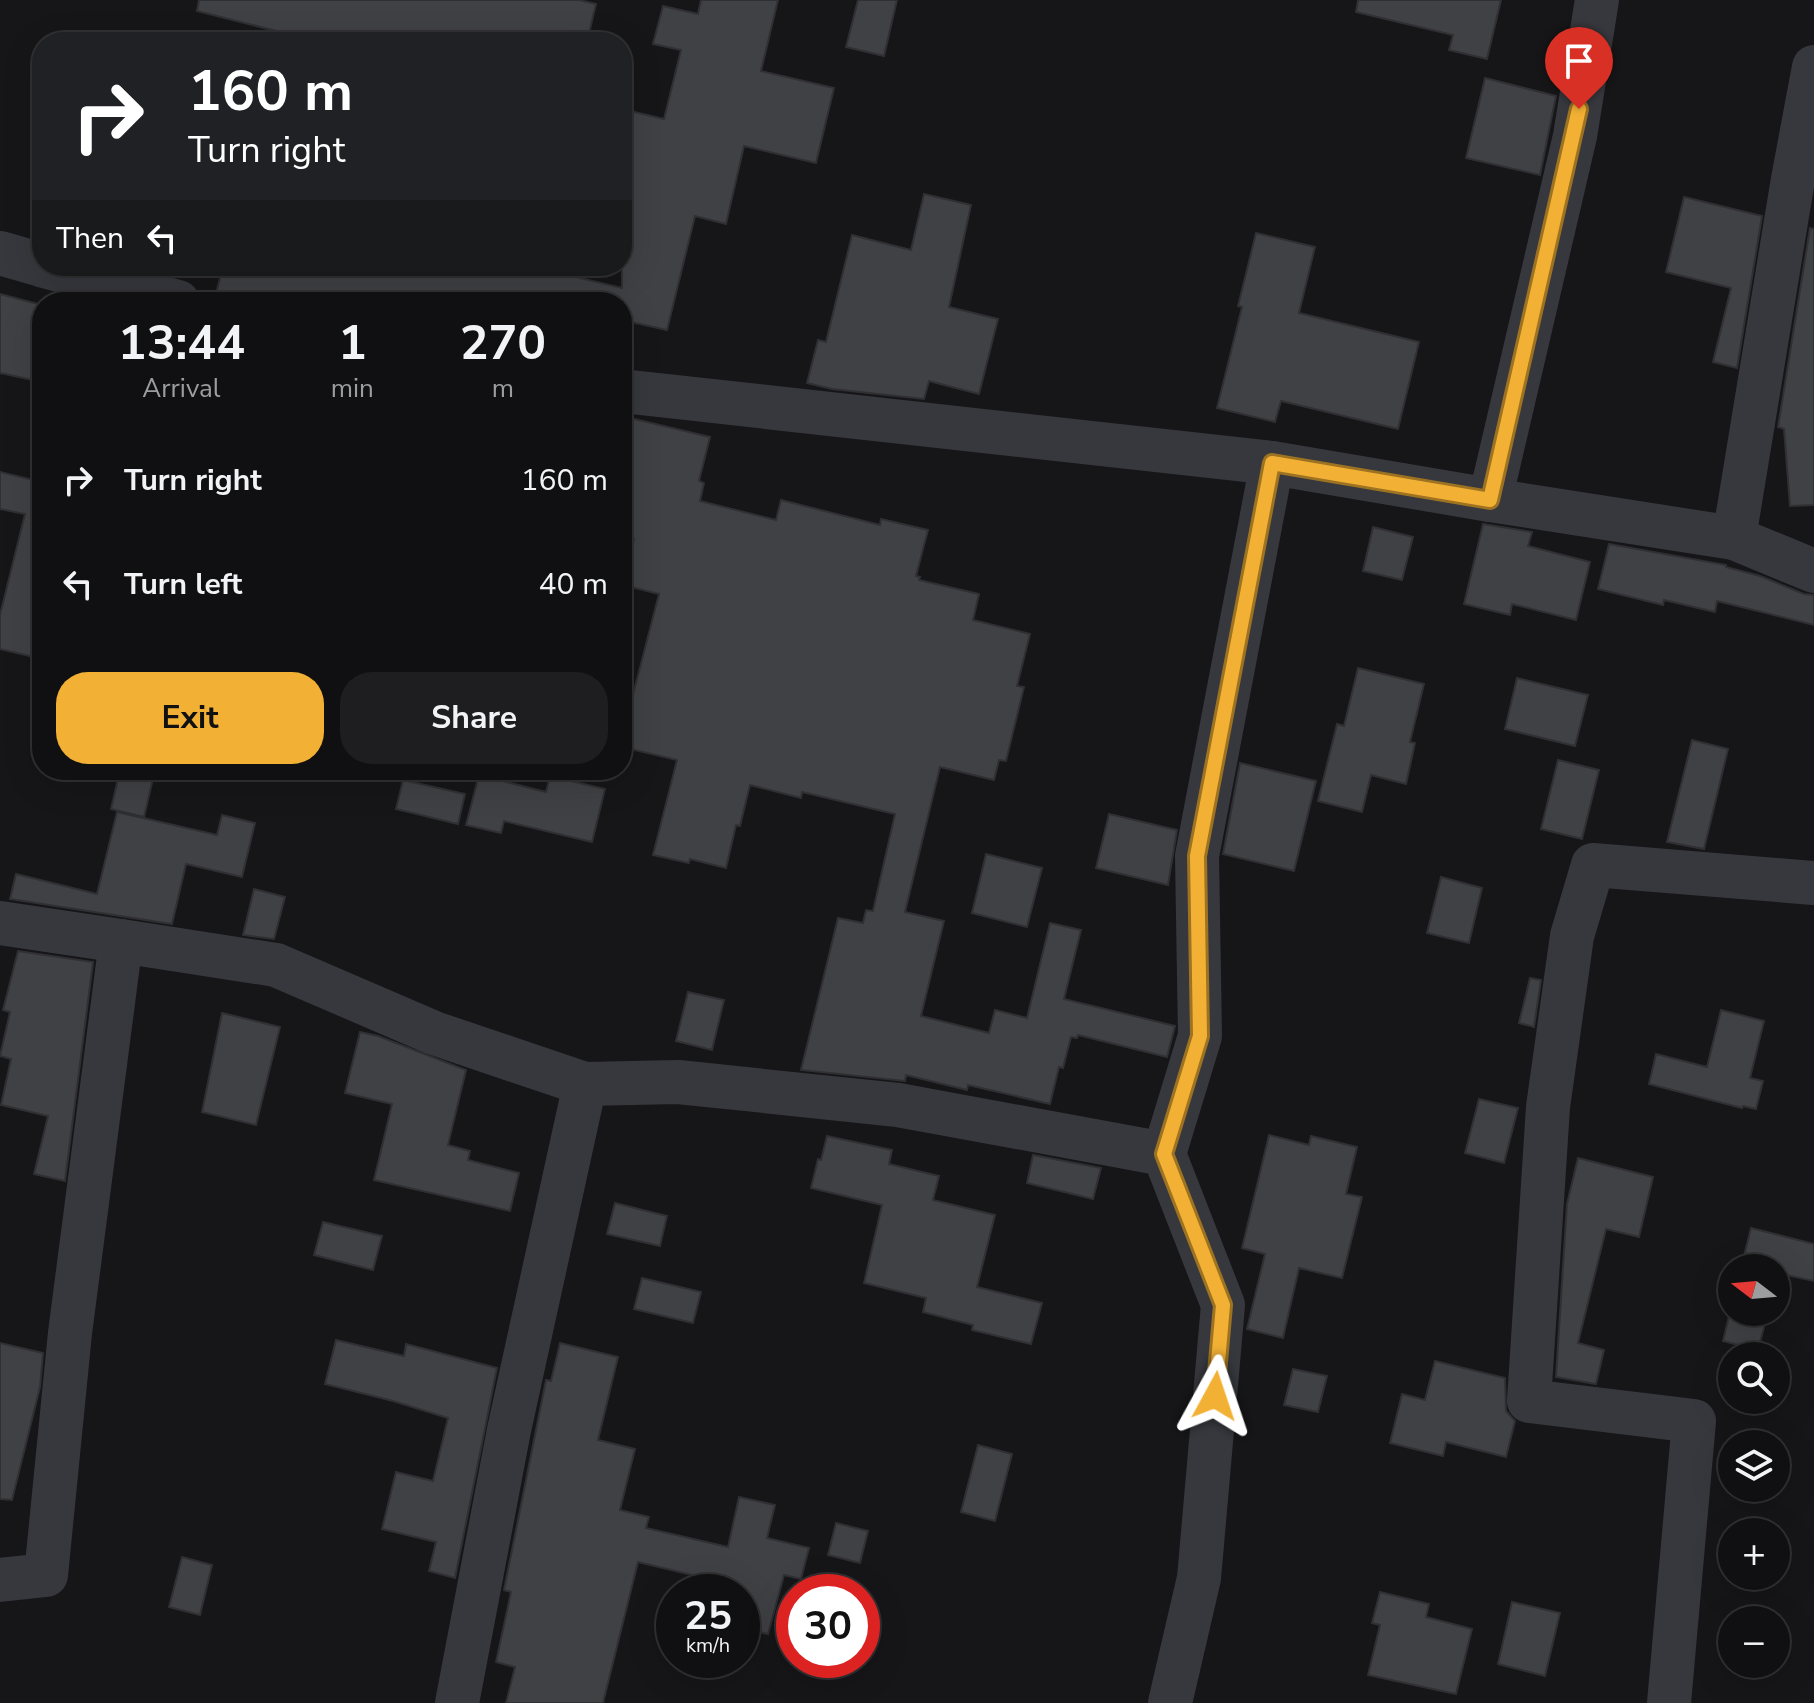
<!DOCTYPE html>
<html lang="en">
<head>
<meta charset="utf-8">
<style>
	:root { --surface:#101012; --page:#1e1e20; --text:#f1f3f6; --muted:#9c9d9f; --line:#303032; --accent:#f2b134 }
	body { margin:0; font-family:"Nunito Sans",sans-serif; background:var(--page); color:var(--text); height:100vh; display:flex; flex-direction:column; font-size:30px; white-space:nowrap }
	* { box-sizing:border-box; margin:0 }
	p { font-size:26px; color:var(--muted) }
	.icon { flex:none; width:44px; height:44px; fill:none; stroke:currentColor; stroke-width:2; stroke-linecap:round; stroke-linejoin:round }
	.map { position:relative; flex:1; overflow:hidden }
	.panel { position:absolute; left:32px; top:292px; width:600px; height:488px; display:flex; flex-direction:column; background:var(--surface); border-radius:32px; box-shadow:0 8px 32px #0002,0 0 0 2px var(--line) }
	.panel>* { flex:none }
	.banner { position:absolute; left:32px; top:32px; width:600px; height:244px; border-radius:32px; box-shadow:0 8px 32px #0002,0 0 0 2px var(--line); background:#202124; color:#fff; overflow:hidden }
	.needle { width:52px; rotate:286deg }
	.controls { position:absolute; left:1718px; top:1254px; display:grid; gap:16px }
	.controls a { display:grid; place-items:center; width:72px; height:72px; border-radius:50%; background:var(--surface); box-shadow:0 8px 32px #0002,0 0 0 2px var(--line); font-size:40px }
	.speed { position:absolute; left:656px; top:1574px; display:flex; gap:16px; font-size:40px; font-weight:700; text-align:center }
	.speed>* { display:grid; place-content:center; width:104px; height:104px; border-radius:50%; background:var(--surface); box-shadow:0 8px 32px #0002,0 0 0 2px var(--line); line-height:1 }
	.speed small { font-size:20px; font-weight:400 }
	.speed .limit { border:12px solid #d22; background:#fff; color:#111 }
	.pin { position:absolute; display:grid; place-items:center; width:68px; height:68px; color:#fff; margin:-82px -34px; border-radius:50% 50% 50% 0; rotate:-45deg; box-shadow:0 0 8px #0007 }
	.pin .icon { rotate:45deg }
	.me { position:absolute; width:88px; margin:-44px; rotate:5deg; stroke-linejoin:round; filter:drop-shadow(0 0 6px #0008) }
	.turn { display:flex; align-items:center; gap:28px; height:168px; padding:0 24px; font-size:36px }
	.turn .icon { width:104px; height:104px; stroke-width:2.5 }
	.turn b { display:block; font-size:56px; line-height:68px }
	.then { display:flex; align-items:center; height:76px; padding:0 24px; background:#0003; gap:16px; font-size:30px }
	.eta { display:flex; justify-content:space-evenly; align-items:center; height:136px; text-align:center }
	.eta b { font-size:48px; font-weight:700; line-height:56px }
	.action { display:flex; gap:16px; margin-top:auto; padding:16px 24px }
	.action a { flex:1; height:92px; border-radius:32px; background:var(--accent); color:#111; font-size:32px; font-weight:700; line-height:92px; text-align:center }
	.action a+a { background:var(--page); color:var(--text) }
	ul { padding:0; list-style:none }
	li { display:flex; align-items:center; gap:24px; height:104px; padding:0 24px }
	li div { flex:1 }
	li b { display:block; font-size:30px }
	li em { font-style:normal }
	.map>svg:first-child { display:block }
</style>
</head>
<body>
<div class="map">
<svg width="1814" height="1703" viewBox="0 0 1814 1703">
	<rect width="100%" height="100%" fill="#161618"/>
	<!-- building -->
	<g fill="#404145" stroke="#303034" stroke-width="2">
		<polygon points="199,0 579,0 596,4 587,42 320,42 197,11"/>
		<polygon points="701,0 778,0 761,71 834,88 816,163 744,146 726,224 695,216 667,330 622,320 622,302 214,302 223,266 296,266 334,275 336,266 530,266 622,288 622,109 664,119 681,50 653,44 663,6 698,14"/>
		<polygon points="858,0 897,0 884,56 846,47"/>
		<polygon points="1358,0 1501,0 1487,59 1449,50 1453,35 1356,12"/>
		<polygon points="1485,78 1556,96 1540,175 1466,158"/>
		<polygon points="924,194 971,205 949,307 998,319 979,394 929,381 924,399 832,389 807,383 818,340 826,342 852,235 911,250"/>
		<polygon points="1684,197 1762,216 1737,368 1713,362 1731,288 1666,272"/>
		<polygon points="1810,228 1814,229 1814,505 1790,506 1784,429 1778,427"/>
		<polygon points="1256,233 1315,247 1299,313 1419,342 1398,429 1281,401 1275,422 1217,408 1242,307 1238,306"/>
		<polygon points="0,294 42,305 42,382 0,373"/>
		<polygon points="622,416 710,437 699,481 704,483 700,501 776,520 781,500 880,525 881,519 928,530 916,576 920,577 919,580 979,594 973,620 1030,634 1017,686 1024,687 1006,761 999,760 994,780 940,767 905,912 944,921 921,1016 989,1033 995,1010 1027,1018 1050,923 1081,930 1064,999 1175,1026 1167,1057 1078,1035 1077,1038 1071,1037 1063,1068 1059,1067 1050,1104 968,1085 967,1090 906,1075 905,1081 801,1070 838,918 863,923 866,910 873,911 895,814 802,792 801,798 750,785 740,826 736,825 726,868 690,859 689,863 653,855 677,760 622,747 622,737 659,594 623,585 634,539 622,536"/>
		<polygon points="0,472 42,482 42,659 0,649 0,615 25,514 0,509"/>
		<polygon points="1483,524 1532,532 1528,546 1590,562 1576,620 1512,604 1510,615 1464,604"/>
		<polygon points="1373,527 1413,537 1402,580 1363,571"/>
		<polygon points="1609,544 1726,565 1726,567 1760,576 1804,594 1814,595 1814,625 1717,601 1715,612 1664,600 1663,605 1598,589"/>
		<polygon points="1358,668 1424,684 1410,742 1415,743 1406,784 1371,775 1362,812 1318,801 1337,724 1344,726"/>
		<polygon points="1517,678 1588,695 1575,746 1505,729"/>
		<polygon points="1692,740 1728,749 1704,849 1667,842"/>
		<polygon points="1558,760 1599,770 1582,839 1541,829"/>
		<polygon points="1240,763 1316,781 1294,871 1223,854"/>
		<polygon points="120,770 155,770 144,817 111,809"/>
		<polygon points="479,775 546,792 550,776 605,789 592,842 504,821 501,833 466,825"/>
		<polygon points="403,780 465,794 458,824 396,809"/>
		<polygon points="117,812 217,835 222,815 255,823 242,877 186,864 172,924 10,899 16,874 97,894"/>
		<polygon points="1109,814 1177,830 1168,885 1096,868"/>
		<polygon points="986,854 1042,868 1027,927 972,913"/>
		<polygon points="1441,877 1482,888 1469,943 1427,933"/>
		<polygon points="254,889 285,897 274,939 243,935"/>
		<polygon points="18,951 93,962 65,1181 34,1174 48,1116 1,1105 11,1059 0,1056 10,1012 3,1010"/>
		<polygon points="1530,978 1541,980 1534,1027 1519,1023"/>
		<polygon points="688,992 724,1000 712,1050 676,1041"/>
		<polygon points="1721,1010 1764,1021 1750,1078 1763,1081 1756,1109 1743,1106 1742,1108 1649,1084 1656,1054 1707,1067"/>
		<polygon points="222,1013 280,1027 256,1125 202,1112"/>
		<polygon points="360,1032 378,1036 466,1070 448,1145 470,1151 468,1160 519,1173 510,1211 374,1180 392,1104 345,1093"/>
		<polygon points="1479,1099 1518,1108 1504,1163 1465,1153"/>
		<polygon points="1269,1135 1309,1145 1311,1136 1357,1147 1346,1194 1362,1197 1342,1278 1299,1268 1283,1338 1247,1329 1265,1254 1242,1248"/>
		<polygon points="827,1136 892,1150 889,1164 939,1176 933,1200 995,1215 977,1287 1042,1303 1031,1344 972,1330 973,1325 923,1312 926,1298 864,1283 882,1205 811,1188 818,1159 821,1160"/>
		<polygon points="1033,1155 1101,1168 1093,1199 1027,1183"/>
		<polygon points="1578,1158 1653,1177 1639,1237 1606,1229 1578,1343 1604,1350 1596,1384 1556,1377 1567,1204"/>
		<polygon points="615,1203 667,1216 660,1246 607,1234"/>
		<polygon points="323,1222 382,1236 373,1270 314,1255"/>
		<polygon points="1751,1228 1814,1244 1814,1281 1777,1273 1776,1278 1776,1268 1741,1268"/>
		<polygon points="642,1278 701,1292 693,1323 634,1309"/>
		<polygon points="1732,1304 1732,1312 1768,1312 1758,1350 1723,1341"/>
		<polygon points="336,1340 404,1356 406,1344 497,1368 455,1578 429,1571 436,1542 382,1529 396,1472 433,1481 448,1418 393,1401 325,1384"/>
		<polygon points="0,1343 43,1353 40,1387 12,1500 0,1499"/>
		<polygon points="560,1343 618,1357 598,1440 635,1449 620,1510 649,1517 646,1528 728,1547 739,1497 775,1505 767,1538 809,1548 801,1579 784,1575 768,1634 742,1628 742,1587 638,1562 603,1703 506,1703 515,1667 496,1662 511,1592 504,1590 546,1380 551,1381"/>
		<polygon points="1435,1361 1505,1378 1506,1411 1515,1421 1506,1457 1446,1442 1443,1456 1390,1443 1402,1394 1425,1400"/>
		<polygon points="1293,1369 1327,1376 1318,1412 1284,1405"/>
		<polygon points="978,1445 1012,1454 995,1521 961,1512"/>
		<polygon points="836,1523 868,1531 860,1563 828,1555"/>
		<polygon points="182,1557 212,1565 200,1615 169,1607"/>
		<polygon points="1380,1592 1429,1604 1426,1617 1472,1629 1456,1694 1368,1675 1380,1625 1372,1623"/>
		<polygon points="1512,1602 1560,1613 1545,1676 1498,1664"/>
	</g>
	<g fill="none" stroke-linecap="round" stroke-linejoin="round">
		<!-- minor -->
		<g stroke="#37383d" stroke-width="44">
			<polyline points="0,253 42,265"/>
			<polyline points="44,266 178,302"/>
			<polyline points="1272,463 1490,500 1575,136 1597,0"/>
			<polyline points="1490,500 1734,538 1814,571"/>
			<polyline points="1734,538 1793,179 1814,67"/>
			<polyline points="0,923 121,941"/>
			<polyline points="1164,1154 1223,1305 1199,1578 1170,1703"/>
			<polyline points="0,1580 46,1575 70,1333 121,941 276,965 434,1033 585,1084 678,1082 898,1105 1164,1154 1200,1036 1197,856 1272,463 622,391"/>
			<polyline points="457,1703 509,1430 585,1084"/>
			<polyline points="1669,1703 1694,1421 1529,1401 1548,1107 1572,936 1593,865 1814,883"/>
		</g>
	</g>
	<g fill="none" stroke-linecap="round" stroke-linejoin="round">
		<!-- route casing -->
		<g stroke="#9d7322" stroke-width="20">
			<polyline id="route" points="1215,1396 1223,1305 1164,1154 1200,1036 1197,856 1272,463 1490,500 1579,109"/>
		</g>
		<!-- route -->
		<use href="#route" stroke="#f2b134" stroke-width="14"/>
	</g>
</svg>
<div class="controls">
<a><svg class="needle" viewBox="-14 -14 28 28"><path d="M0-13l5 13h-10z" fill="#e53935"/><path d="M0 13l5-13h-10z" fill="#9c9d9f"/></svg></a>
<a><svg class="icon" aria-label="search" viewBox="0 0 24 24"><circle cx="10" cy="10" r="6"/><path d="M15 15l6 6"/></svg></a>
<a><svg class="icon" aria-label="layers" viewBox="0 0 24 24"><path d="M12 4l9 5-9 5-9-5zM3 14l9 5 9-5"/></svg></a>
<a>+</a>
<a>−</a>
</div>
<div class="speed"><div>25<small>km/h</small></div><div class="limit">30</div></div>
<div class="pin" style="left:1579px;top:109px;background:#d93025"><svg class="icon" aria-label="arrive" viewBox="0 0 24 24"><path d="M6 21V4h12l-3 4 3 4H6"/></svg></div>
<svg class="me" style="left:1215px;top:1396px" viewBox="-20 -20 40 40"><path d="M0-17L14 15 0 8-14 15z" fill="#f2b134" stroke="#fff" stroke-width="4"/></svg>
<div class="banner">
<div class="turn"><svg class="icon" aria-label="right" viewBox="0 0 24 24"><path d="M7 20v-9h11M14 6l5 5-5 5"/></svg><div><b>160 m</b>Turn right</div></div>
<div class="then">Then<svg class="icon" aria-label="left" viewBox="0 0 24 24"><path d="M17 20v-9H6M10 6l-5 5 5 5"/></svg></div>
</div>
<section class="panel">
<div class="eta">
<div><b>13:44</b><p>Arrival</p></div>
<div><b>1</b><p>min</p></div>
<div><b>270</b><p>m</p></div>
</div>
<ul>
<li><svg class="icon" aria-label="right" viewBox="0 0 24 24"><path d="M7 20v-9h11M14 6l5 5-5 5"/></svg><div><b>Turn right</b></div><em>160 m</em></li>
<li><svg class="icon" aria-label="left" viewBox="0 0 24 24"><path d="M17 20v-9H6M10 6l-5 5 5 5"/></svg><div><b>Turn left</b></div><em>40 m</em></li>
</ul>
<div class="action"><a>Exit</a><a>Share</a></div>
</section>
</div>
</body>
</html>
